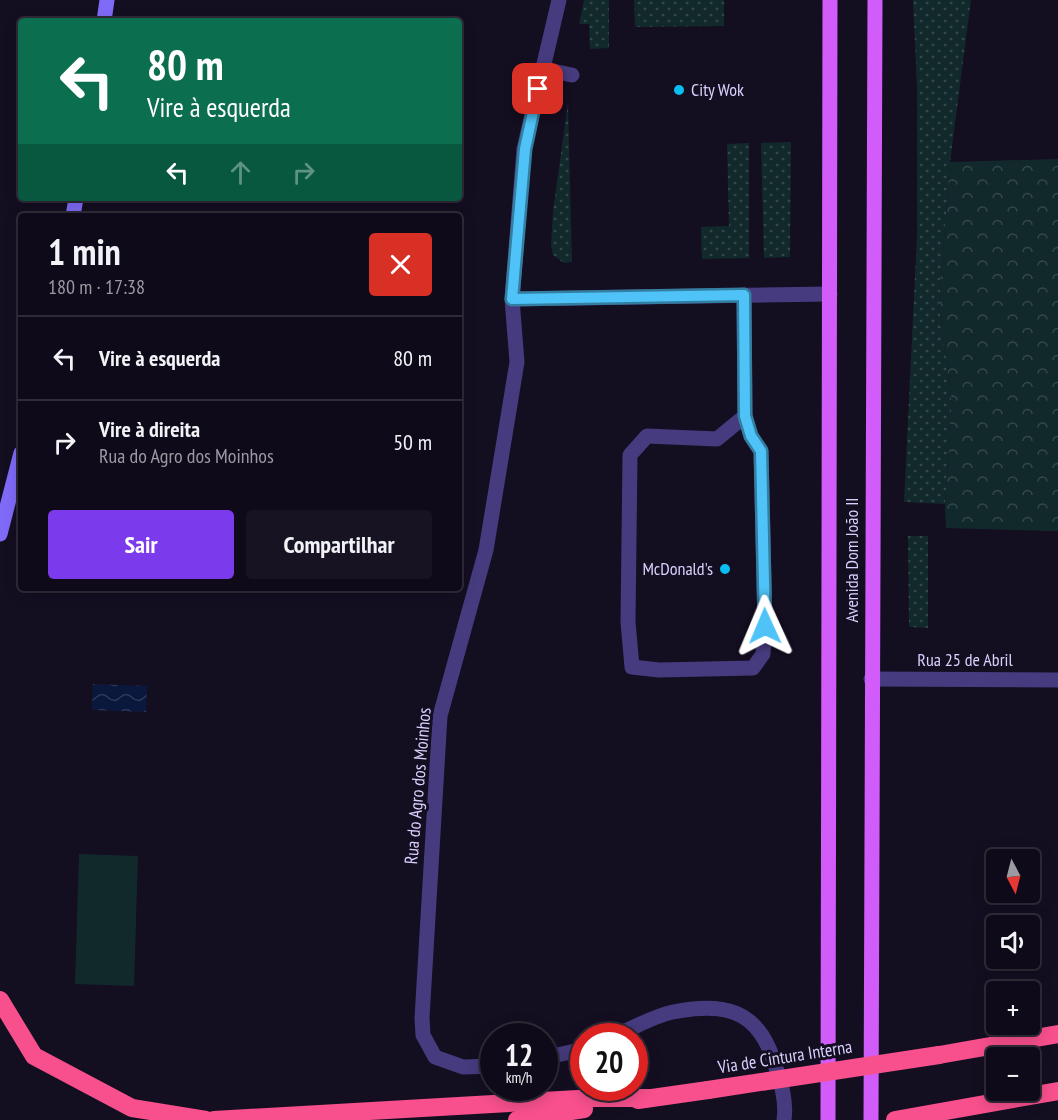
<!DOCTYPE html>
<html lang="pt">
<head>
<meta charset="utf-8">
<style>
	:root { --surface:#0f0a19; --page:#181322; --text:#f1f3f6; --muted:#9b9aa2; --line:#2f2b38; --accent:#7c3aed }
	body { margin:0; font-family:"PT Sans Narrow",sans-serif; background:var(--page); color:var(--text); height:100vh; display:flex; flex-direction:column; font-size:22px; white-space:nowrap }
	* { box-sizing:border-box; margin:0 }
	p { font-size:20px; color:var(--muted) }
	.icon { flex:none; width:33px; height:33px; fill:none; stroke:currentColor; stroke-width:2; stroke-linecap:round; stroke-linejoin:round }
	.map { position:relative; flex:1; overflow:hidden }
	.sheet { position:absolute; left:18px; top:213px; width:444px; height:378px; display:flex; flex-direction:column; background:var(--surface); border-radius:6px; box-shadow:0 3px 15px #0003,0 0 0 2px var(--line) }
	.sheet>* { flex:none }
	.banner { position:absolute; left:18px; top:18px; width:444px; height:183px; border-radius:6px; box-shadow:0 3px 15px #0003,0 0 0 2px var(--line); background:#0b6e4f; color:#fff; overflow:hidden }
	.needle { width:39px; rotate:173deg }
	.tools { position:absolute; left:986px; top:849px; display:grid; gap:12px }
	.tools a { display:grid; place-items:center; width:54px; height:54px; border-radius:6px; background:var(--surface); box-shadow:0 3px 15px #0003,0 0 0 2px var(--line); font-size:30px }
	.speed { position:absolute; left:480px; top:1023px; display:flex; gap:12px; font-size:30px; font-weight:700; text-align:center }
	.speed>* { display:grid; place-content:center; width:78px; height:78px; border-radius:50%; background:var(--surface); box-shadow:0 3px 15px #0003,0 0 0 2px var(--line); line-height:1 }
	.speed small { font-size:15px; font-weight:400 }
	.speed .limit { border:9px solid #d22; background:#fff; color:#111 }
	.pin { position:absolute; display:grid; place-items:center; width:51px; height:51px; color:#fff; margin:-26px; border-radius:12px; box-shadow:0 3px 9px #0006 }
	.me { position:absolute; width:66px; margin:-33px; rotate:359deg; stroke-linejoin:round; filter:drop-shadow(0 0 4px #0008) }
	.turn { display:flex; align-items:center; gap:21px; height:126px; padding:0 30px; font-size:27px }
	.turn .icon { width:78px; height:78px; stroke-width:2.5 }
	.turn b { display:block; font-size:42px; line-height:51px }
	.lanes { display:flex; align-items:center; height:57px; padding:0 30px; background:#0003; justify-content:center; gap:30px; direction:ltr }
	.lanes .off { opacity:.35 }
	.round { display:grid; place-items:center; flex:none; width:63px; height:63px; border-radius:6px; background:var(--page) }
	.headline { display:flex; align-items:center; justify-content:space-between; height:102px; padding:0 30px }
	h1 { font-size:36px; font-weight:700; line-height:45px }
	.button { display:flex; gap:12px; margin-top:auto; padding:12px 30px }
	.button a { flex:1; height:69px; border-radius:6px; background:var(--accent); color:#fff; font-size:24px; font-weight:700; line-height:69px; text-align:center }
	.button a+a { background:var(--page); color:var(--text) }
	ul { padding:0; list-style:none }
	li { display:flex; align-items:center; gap:18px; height:84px; padding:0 30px; border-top:2px solid var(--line) }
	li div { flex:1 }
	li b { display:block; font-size:22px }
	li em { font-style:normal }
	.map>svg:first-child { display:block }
</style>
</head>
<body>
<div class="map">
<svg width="1058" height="1120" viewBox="0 0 1058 1120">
	<defs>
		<pattern id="grass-dots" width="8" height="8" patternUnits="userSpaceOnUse" patternTransform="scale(1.5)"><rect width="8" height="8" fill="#12292b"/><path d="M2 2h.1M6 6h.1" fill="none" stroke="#34474b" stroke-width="1.8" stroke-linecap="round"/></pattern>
		<pattern id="forest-crowns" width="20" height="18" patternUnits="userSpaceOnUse" patternTransform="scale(1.5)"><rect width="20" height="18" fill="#12292b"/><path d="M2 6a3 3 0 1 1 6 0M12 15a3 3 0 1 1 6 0" fill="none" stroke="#34474b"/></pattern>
		<pattern id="water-waves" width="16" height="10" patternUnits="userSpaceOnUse" patternTransform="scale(1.5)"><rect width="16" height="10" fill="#0b183d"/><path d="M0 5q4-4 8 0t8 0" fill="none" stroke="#2e395a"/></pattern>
	</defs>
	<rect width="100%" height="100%" fill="#140e21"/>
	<!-- grass -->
	<g fill="url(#grass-dots)">
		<polygon points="584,0 609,0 609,48 590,49 589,24 579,24"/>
		<polygon points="634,0 724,0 724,26 635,27"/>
		<polygon points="913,0 971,0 950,162 939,304 952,404 945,504 904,502 917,236 917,88"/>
		<polygon points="568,103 572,262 564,263 553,255 551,245 553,211"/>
		<polygon points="791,142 790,257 764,258 761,143"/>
		<polygon points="749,143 749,258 702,259 701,227 729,226 727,144"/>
		<polygon points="908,536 928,536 928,628 909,627"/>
	</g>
	<!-- forest -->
	<polygon fill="url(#forest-crowns)" points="1058,159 1058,531 946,528 945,504 952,404 939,304 950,162"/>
	<!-- pitch -->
	<polygon fill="#12292b" points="79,854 138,856 134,986 75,984"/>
	<!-- water -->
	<polygon fill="url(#water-waves)" points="93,684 147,686 146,712 92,710"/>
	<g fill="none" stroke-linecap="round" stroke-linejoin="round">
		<!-- service -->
		<g stroke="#463b7e" stroke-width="15">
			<polyline points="543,69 572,75"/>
			<polyline points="744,295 745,416 717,439 647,436 630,455 628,622 632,667 659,670 753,668 763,654 765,626 761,451 751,436 745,416"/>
		</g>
		<!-- minor -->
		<g stroke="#463b7e" stroke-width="15">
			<polyline points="512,299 830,294"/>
			<polyline points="871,679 1058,680"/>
			<path d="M614 1036C632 1029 653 1016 673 1012 723 1002 758 1009 774 1062 780 1080 787 1100 784 1120"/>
			<polyline points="544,1058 584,1049"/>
			<polyline points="494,1066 463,1067 435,1057 423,1035 422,1018 440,716 486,550 517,362 512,299 524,149 559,0"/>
		</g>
		<!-- secondary -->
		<g stroke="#806bf9" stroke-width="15">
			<polyline points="104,21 107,0"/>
			<polyline points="73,216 76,198"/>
			<polyline points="0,534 21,453"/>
		</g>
		<!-- primary -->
		<g stroke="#d15cf9" stroke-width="15">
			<polyline points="828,1120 830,0"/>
			<polyline points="871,1120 875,0"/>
		</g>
		<!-- motorway -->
		<g stroke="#f8508d" stroke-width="18">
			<polyline points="0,1000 34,1056 132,1108 206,1120"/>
			<polyline points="939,1055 1058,1034"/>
			<polyline points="638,1100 708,1090"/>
			<polyline points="214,1120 595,1098 650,1098"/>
			<polyline points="517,1120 584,1109"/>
			<polyline points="895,1120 1058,1091"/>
		</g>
		<!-- motorway-bridge -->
		<polyline stroke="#f8508d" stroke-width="18" points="708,1090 939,1055"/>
	</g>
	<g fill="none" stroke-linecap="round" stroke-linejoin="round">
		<!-- route casing -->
		<g stroke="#337fa1" stroke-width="15">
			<polyline id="route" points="538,89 525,149 512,299 744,295 745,416 751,436 761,451 765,626"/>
		</g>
		<!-- route -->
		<use href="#route" stroke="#4fc3f7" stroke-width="10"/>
	</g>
	<!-- markers -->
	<g fill="#09bef0" stroke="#140e21" stroke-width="2">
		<circle cx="679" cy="90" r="6"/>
		<circle cx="725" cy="569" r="6"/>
	</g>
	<g text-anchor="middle" stroke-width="6" stroke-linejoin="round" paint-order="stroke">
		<!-- poi labels -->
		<g font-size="18" fill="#dbd0fd" stroke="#140e21" text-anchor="start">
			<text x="691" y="96">City Wok</text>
			<text x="713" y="575" text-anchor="end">McDonald's</text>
		</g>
		<!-- street labels -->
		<g font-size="18" fill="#dbd0fd" stroke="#140e21">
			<text transform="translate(852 560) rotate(-90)" y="6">Avenida Dom João II</text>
			<text x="965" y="666">Rua 25 de Abril</text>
			<text transform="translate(418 786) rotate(-85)" y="6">Rua do Agro dos Moinhos</text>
			<text transform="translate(785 1057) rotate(-9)" y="6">Via de Cintura Interna</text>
		</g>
	</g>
</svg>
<div class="tools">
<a><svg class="needle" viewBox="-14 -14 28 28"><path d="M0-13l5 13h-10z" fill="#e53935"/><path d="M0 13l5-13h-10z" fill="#9b9aa2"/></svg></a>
<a><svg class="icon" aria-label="sound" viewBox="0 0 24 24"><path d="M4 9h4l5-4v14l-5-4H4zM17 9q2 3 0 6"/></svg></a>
<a>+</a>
<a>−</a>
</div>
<div class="speed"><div>12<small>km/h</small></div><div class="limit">20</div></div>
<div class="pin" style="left:538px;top:89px;background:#d93025"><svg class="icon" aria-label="arrive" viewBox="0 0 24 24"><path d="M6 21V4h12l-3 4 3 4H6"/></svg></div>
<svg class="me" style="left:765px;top:626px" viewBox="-20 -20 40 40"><path d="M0-17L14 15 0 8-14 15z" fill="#4fc3f7" stroke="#fff" stroke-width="4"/></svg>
<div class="banner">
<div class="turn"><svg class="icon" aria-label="left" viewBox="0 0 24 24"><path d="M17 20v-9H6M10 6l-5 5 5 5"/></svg><div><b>80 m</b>Vire à esquerda</div></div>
<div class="lanes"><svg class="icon" aria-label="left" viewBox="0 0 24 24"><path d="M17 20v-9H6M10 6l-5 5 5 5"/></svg><svg class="icon off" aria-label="ahead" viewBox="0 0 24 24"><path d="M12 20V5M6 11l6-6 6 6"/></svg><svg class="icon off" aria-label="right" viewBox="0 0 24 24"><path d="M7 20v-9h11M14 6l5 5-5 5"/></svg></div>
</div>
<section class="sheet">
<div class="headline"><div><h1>1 min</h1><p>180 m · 17:38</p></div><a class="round" style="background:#d93025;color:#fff"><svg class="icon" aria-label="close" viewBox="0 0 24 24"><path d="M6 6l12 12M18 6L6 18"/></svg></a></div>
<ul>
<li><svg class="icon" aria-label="left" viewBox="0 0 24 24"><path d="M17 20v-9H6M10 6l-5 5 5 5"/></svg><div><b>Vire à esquerda</b></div><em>80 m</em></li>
<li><svg class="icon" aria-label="right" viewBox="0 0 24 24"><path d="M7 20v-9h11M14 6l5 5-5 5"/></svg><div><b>Vire à direita</b><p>Rua do Agro dos Moinhos</p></div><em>50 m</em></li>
</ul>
<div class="button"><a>Sair</a><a>Compartilhar</a></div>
</section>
</div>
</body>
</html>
